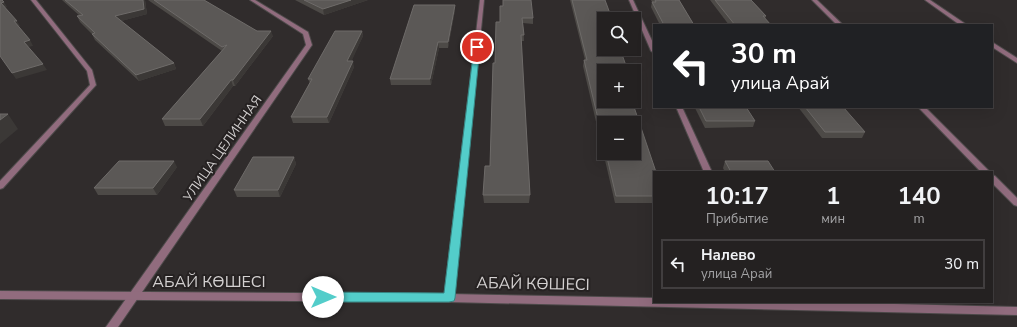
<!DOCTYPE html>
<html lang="ru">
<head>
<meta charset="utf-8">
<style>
	:root { --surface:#242121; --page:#302e2e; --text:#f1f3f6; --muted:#a3a3a5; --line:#413e3f }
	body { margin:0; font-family:"Nunito Sans",sans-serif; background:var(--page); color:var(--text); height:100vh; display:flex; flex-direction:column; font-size:15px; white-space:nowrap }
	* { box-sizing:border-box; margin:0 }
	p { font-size:13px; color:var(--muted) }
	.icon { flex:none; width:22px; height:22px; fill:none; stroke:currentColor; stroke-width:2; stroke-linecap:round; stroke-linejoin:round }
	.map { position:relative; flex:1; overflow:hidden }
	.sheet { position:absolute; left:653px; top:171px; width:340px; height:132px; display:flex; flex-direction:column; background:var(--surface); border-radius:0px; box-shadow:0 4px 16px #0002,0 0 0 1px var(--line) }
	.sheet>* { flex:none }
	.top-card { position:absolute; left:653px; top:24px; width:340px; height:84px; border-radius:0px; box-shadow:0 4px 16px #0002,0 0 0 1px var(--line); background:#202124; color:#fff; overflow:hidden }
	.fabs { position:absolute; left:597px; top:12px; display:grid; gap:8px }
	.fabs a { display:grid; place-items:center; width:44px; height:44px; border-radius:0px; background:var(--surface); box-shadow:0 4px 16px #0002,0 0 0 1px var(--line); font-size:20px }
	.pin { position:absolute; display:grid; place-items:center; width:34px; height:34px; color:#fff; margin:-17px; border:2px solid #fff; border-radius:50%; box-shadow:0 1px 4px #0007 }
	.me { position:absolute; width:44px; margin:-22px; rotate:90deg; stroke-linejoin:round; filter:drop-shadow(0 0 3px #0008) }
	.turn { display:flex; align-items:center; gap:14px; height:84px; padding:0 12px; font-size:18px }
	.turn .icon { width:52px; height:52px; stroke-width:2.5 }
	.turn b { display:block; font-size:28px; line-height:34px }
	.eta { display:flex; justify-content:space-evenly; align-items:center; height:68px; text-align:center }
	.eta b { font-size:24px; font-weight:700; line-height:28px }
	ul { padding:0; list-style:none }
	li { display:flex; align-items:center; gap:12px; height:50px; margin:0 8px 6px; padding:0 4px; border:2px solid var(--line); border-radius:0px }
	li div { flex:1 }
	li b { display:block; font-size:15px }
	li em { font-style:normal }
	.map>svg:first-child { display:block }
</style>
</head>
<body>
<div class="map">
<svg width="1017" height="327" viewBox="0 0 1017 327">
	<rect width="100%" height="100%" fill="#302c2c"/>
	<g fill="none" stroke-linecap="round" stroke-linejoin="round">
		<!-- minor casing -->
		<g stroke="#4d4a4a" stroke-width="2">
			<g id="minor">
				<polygon points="31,0 36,0 92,70 96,85 3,188 0,189 0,181 90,85 87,71"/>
				<polygon points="250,0 255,0 308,32 312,45 118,327 106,327 306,45 303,34"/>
				<polygon points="480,0 484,0 454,298 453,301 449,302 445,301 444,298"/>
				<polygon points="629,0 633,0 654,45 654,53 651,51"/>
				<polygon points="812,0 817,0 843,25 837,25"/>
				<polygon points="676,107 682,107 712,172 704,172"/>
				<polygon points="918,107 925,107 990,172 981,172"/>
				<polygon points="992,175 995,176 1017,198 1017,206 1014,205 992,183"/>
			</g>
		</g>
		<!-- tertiary casing -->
		<g stroke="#4d4a4a" stroke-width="2">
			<g id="tertiary">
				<polygon points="925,0 930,0 967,25 960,25"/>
				<polygon points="992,42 1017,58 1017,63 992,47"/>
				<polygon points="0,291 449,294 654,298 654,302 814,302 1017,307 1017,315 449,302 0,299"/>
			</g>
		</g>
		<!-- minor -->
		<use href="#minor" fill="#916c7e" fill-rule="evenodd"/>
		<!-- tertiary -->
		<use href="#tertiary" fill="#916c7e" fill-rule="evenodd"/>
	</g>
	<!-- wall -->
	<g fill="#4d4a47" fill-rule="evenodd">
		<polygon points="62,0 145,0 147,14 121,21 174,63 176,69 139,81 95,40 92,34 80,22 77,16 80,16"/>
		<polygon points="148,0 204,0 257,31 273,36 235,86 233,86 203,126 165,126 162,119 222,51"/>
		<polygon points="295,0 368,0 324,15"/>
		<path d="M570 0H605L604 71 654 172V203H615L583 66 584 60H585ZM604 123 634 153H604Z"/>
		<polygon points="651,0 679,0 694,25 660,25 651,7 652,2"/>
		<polygon points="710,0 751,0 766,16 765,19 771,25 729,25"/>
		<polygon points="500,6 533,18 533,24 523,23 524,41 521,41 530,195 529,203 484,203 483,195 490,166 495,63 500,22"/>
		<polygon points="455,10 448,48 439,48 431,85 391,85 390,79"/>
		<polygon points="362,31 363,36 351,61 354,67 329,123 293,123 291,117 310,83 308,79"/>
		<polygon points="695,107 746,107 755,121 753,127 705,128 695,108"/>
		<polygon points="798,107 837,107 865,132 862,138 822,138"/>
		<polygon points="294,157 296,164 280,197 237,197 234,190"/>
		<polygon points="725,161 775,172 725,172 723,168"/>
		<polygon points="177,167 157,195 98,195 94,188"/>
	</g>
	<!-- shaded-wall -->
	<g fill="#3b3836">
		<polygon points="143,0 145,0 147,14 118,22 115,16"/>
		<polygon points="351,0 368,0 324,15 323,9"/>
		<polygon points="4,2 7,7 4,8 1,3"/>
		<polygon points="455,5 455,10 448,48 448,42"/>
		<polygon points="14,21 17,21 20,26 17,27"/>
		<polygon points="271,31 273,36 235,86 233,80"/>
		<polygon points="362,31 363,36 349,67 347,61"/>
		<polygon points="30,40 33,46 28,47 24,42"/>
		<polygon points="438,42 439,48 431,85 430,79"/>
		<polygon points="353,61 354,67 329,123 327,117"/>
		<polygon points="174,63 176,69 139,81 136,75"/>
		<polygon points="43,64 47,70 16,79 12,73"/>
		<polygon points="231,80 233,86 203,126 200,119"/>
		<polygon points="8,114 18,129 0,144 0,120"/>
		<polygon points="294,157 296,164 280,197 278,190"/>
		<polygon points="174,161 177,167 157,195 153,188"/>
	</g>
	<!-- building -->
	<g fill="#5b5856" stroke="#6e6b69">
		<polygon points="0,0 2,0 4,2 1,3 17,21 14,21 30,40 24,42 43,64 12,73 0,56"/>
		<polygon points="65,0 143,0 144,9 115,16 174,63 136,75 92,34 95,33 77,16 83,15"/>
		<polygon points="154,0 204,0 257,31 271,31 233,80 231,80 200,119 162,119 227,45 222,47"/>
		<polygon points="304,0 351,0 323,9"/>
		<polygon points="503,0 531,0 533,18 522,18 524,35 521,35 530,195 483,195 485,166 490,166 493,63 495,63 496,22 500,22 500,6 503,6"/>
		<polygon points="572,0 605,0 612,19 604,19 604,49 620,49 628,71 604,71 604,101 632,101 656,172 654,172 654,196 616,196 606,153 634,153 634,123 604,123 604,144 584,60 587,60"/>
		<polygon points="655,0 679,0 694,25 664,25 652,2 656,2"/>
		<polygon points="715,0 751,0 766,16 763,16 771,25 735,25"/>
		<polygon points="414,5 455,5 448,42 438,42 430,79 390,79"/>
		<polygon points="335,31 362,31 347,61 353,61 327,117 291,117 312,79 308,79"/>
		<polygon points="699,107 746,107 755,121 706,121"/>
		<polygon points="805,107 837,107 838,108 844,108 865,132 825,132"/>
		<polygon points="0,114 8,114 0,120"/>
		<polygon points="253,157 294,157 278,190 234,190"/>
		<polygon points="119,161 174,161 153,188 94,188"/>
		<polygon points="725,161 768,161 775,172 731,172"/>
	</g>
	<!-- route -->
	<polygon fill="#53cdca" stroke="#368583" points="477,45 480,47 455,298 454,301 449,302 323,302 319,301 317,297 319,294 323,292 444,293 474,47"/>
	<g text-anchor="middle" stroke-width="4" stroke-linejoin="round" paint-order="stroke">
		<!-- street labels -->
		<g font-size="13" fill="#d3d0d0" stroke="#262222">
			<text transform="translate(222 148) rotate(-55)" y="5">УЛИЦА ЦЕЛИННАЯ</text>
		</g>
		<!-- near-street labels -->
		<g font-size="16" fill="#d3d0d0" stroke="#262222">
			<text x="209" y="287">АБАЙ КӨШЕСІ</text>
			<text transform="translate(533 283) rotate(1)" y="6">АБАЙ КӨШЕСІ</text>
		</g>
	</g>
</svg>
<div class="fabs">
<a><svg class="icon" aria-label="search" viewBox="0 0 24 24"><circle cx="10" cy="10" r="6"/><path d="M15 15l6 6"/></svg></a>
<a>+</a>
<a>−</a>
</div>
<div class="pin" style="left:477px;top:47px;background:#d93025"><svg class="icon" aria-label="arrive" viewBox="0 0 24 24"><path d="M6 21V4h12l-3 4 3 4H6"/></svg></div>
<svg class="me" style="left:323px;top:297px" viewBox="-20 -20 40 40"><circle r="19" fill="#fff"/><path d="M0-13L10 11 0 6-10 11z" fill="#53cdca"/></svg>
<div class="top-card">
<div class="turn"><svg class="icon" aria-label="left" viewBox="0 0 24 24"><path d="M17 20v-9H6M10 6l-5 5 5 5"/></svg><div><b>30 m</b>улица Арай</div></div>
</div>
<section class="sheet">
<div class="eta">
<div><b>10:17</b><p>Прибытие</p></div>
<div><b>1</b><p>мин</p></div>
<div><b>140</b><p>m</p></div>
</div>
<ul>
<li><svg class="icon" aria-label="left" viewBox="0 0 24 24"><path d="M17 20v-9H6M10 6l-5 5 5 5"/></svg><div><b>Налево</b><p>улица Арай</p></div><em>30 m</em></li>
</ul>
</section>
</div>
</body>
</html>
